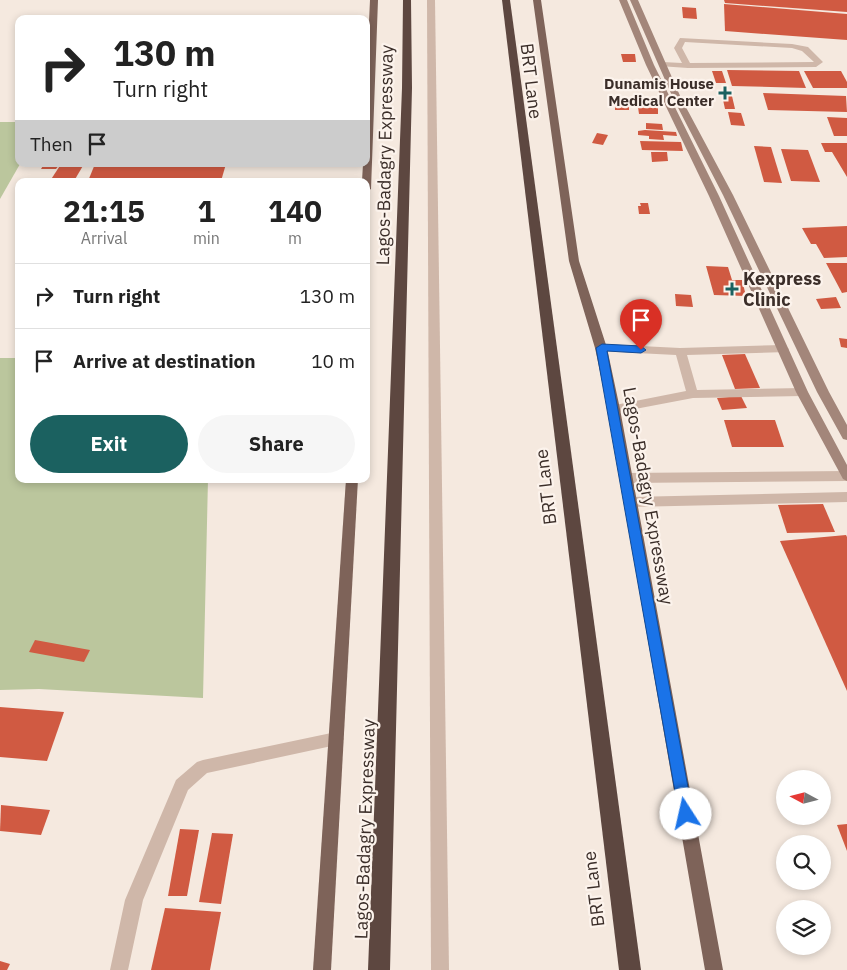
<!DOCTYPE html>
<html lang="en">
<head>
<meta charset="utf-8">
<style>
	:root { --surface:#fff; --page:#f6f6f6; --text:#222; --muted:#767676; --line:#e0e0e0; --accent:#1b6160 }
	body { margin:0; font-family:"IBM Plex Sans",sans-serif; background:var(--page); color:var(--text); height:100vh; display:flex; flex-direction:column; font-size:19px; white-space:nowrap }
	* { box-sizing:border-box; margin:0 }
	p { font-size:16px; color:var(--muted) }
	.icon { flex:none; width:28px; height:28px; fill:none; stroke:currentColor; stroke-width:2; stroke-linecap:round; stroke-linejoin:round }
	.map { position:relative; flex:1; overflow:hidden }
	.side { position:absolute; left:15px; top:178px; width:355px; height:305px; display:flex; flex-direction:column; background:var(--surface); border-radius:10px; box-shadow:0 2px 8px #0003 }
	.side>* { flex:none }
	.top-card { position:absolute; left:15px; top:15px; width:355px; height:152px; border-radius:10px; box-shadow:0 2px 8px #0003; background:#fff; color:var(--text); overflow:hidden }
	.needle { width:32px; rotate:277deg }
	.buttons { position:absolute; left:776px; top:770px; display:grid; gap:10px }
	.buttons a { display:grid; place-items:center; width:55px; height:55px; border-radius:50%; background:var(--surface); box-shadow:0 2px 8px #0003; font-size:25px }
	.pin { position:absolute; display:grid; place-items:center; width:42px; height:42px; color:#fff; margin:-51px -21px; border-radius:50% 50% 50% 0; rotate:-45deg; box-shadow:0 0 5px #0007 }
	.pin .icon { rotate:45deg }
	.me { position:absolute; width:55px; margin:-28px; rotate:350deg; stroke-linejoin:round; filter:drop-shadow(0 0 4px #0008) }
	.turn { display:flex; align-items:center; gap:18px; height:105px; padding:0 15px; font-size:22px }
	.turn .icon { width:65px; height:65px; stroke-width:2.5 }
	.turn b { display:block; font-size:35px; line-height:42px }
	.then { display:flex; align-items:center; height:48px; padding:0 15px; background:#0003; gap:10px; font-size:19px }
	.eta { display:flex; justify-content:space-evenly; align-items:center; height:85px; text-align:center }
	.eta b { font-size:30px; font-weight:800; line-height:35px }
	.primary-button { display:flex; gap:10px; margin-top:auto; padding:10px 15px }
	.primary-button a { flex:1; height:58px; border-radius:30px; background:var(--accent); color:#fff; font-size:20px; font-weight:800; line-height:58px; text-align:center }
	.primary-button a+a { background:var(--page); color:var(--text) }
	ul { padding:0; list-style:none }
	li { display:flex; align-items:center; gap:15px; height:65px; padding:0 15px; border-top:1px solid var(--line) }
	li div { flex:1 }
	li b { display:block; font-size:19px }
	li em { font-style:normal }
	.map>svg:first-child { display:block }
</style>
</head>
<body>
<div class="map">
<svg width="847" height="970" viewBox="0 0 847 970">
	<rect width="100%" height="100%" fill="#f5e9df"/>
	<!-- green -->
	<g fill="#bbc69d">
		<polygon points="0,122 19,122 20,164 0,199"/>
		<polygon points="0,358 19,358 19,479 208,479 203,698 39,689 0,690"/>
	</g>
	<!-- building -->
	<g fill="#d05a42">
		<polygon points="724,0 847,0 847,12 725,3"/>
		<polygon points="724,4 847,14 847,40 725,31"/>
		<polygon points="682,7 696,8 697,19 683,18"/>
		<polygon points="621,54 635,54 636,62 623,62"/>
		<polygon points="727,70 799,71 806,88 732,86"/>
		<polygon points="712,71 722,71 726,83 716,83"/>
		<polygon points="804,71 841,71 847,82 847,88 813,88"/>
		<polygon points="763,93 846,96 847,112 768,110"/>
		<polygon points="722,95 732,96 735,109 725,109"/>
		<rect x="615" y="104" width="14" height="6"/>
		<polygon points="638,107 658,108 658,114 639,114"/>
		<polygon points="728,112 741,113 745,126 731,125"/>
		<polygon points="827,117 847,118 847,136 834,136"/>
		<polygon points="646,123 662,124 663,130 646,129"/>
		<polygon points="645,130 676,132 677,136 663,135 664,140 649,139 649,136 638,135 638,131"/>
		<polygon points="597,133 608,135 603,145 592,143"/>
		<polygon points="640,141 681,142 683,151 642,150"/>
		<polygon points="821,143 847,143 847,177 832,152 825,152"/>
		<polygon points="754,146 771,147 782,183 764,182"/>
		<polygon points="781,149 808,150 820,182 791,181"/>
		<polygon points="651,152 667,152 668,161 652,162"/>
		<polygon points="44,164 60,164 56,169 41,169"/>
		<polygon points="61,164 84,164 74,181 50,181"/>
		<polygon points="95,164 226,164 221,181 88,181"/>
		<polygon points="640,203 648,203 650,214 639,214 638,206 641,206"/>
		<polygon points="847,226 847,257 824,258 816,244 811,244 802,228"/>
		<polygon points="826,263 847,263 847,292 842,293"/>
		<polygon points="706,266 728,267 732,280 742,280 746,296 714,295"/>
		<polygon points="675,294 691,295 693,307 676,306"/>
		<polygon points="836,297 841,308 821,309 816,299"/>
		<polygon points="839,338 847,339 847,348 841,347"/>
		<polygon points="745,354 760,388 735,389 722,355"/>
		<polygon points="741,396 747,408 722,410 717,398"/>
		<polygon points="724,420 775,420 784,447 732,447"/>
		<polygon points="823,504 835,532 787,533 778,505"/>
		<polygon points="846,535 847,537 847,691 780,541"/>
		<polygon points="35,640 90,650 84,662 29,652"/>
		<polygon points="0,707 64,712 47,761 0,757"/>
		<polygon points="1,805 50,810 41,835 0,831"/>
		<polygon points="847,824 847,851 837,825"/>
		<polygon points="180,829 199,830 187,896 168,896"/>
		<polygon points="212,833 233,834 221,904 199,902"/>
		<polygon points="165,908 221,912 210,970 151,970"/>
		<polygon points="0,961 10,964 7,970 0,970"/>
	</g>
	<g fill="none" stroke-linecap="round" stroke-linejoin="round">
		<!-- lane -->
		<g fill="#cfb7a9" fill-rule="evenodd">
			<polygon points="427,0 435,0 449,970 431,970"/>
			<path d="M680 38 792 44 808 47 823 62 816 67 688 68 659 66V62H662L682 63 674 48ZM685 42 792 48 802 51 814 62 690 63 682 48Z"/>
			<polygon points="601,344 680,348 783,345 789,349 787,352 687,355 697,390 802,388 808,392 802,396 693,398 614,413 608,409 610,406 686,391 676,355 597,351 595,348"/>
			<polygon points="336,732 341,734 344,739 341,744 207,773 188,790 143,900 128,970 110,970 125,900 176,780 197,762 203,760"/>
		</g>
		<!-- street -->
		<g fill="#cfb7a9" fill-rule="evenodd">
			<polygon points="847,471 847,481 626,483 622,481 620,478 622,475 626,473"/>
			<polygon points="847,492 847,502 630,507 626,505 624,502 626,499 630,497"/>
		</g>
		<!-- secondary -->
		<g fill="#a3867a" fill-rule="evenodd">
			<polygon points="619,0 627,0 654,65 719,196 808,392 847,465 847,481 843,479 796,392 709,196 646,65"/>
			<polygon points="630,0 638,0 681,98 733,195 829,392 847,425 847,440 843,439 817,392 723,195 673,98"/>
		</g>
		<!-- primary -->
		<g fill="#7e6359" fill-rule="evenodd">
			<polygon points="370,0 378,0 371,189 366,192 366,181 362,181 363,164 366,164 366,87"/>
			<polygon points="533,0 541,0 579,261 607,348 620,409 723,970 705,970 608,409 595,348 569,261"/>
			<polygon points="346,479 358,479 331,970 313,970"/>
		</g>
		<!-- highway -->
		<g fill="#5d4740" fill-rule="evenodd">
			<polygon points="403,0 411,0 412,88 390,970 368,970 402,88"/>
			<polygon points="502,0 510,0 641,970 619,970"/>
		</g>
	</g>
	<!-- route -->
	<polygon fill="#1a73e8" stroke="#114b97" points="602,344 641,346 646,350 641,353 607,351 693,814 691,819 686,821 681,819 679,814 596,348"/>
	<!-- markers -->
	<g fill="#1b6160" stroke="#fcf3ec" stroke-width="2">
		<path d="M722.5 85.5h5v5h5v5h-5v5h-5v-5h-5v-5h5z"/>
		<path d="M729.5 281.5h5v5h5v5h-5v5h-5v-5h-5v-5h5z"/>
	</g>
	<g text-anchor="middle" stroke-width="4.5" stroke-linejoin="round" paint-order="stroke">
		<!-- far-poi labels -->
		<g font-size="15" font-weight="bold" fill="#3b2e29" stroke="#fcf3ec" text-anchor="end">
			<text x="714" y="89">Dunamis House<tspan x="714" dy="17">Medical Center</tspan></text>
		</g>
		<!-- street labels -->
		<g font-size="18" fill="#3b2e29" stroke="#fcf3ec">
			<text transform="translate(531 81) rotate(83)" y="6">BRT Lane</text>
			<text transform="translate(385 155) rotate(-89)" y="6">Lagos-Badagry Expressway</text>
			<text transform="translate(546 487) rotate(-97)" y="6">BRT Lane</text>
			<text transform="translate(648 496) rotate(80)" y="6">Lagos-Badagry Expressway</text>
			<text transform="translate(365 829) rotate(-88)" y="6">Lagos-Badagry Expressway</text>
			<text transform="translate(594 889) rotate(-97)" y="6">BRT Lane</text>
		</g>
		<!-- poi labels -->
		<g font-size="18" font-weight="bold" fill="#3b2e29" stroke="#fcf3ec" text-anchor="start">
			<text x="743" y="285">Kexpress<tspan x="743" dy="21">Clinic</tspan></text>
		</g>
	</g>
</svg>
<div class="buttons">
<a><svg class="needle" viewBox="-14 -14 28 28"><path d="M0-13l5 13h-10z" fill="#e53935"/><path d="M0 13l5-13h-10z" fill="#767676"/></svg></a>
<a><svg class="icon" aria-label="search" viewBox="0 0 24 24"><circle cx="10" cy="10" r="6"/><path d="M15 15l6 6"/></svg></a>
<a><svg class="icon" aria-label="layers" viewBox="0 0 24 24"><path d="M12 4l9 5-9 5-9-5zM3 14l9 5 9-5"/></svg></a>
</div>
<div class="pin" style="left:641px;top:350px;background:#d93025"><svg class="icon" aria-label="arrive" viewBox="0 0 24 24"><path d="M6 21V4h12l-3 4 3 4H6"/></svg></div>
<svg class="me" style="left:686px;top:814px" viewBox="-20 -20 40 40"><circle r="19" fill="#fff"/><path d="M0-13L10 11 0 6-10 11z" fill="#1a73e8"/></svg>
<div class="top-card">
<div class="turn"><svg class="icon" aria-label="right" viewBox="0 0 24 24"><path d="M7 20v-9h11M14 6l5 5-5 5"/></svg><div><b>130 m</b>Turn right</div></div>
<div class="then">Then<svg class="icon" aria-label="arrive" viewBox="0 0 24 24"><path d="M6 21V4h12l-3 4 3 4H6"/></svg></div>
</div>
<section class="side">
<div class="eta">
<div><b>21:15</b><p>Arrival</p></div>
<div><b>1</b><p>min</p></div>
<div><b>140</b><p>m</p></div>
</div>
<ul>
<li><svg class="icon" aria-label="right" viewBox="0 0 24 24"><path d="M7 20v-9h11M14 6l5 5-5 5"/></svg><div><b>Turn right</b></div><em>130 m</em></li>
<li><svg class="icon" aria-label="arrive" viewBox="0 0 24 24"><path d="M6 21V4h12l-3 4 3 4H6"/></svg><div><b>Arrive at destination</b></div><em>10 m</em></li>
</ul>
<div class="primary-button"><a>Exit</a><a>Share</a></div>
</section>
</div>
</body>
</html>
